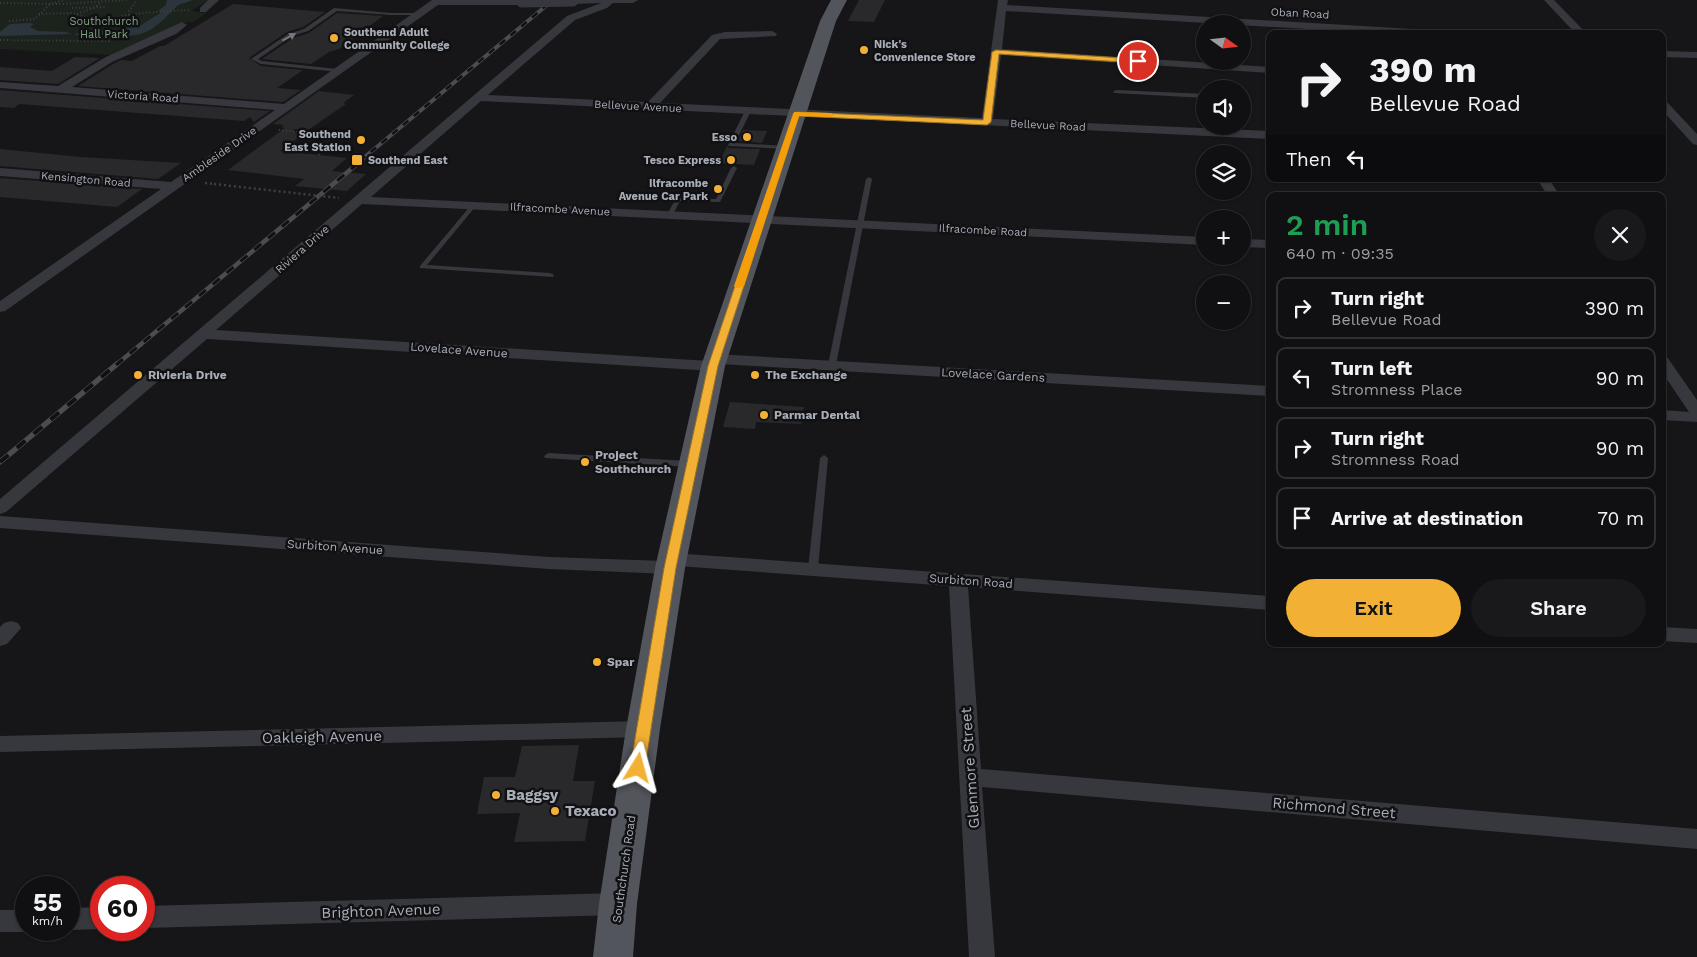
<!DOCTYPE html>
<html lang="en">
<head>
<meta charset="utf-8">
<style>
	:root { --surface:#101012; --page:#19191b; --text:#f1f3f6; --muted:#9c9d9f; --line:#303032; --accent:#f2b134 }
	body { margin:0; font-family:"Work Sans",sans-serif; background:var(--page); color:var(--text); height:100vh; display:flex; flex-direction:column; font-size:19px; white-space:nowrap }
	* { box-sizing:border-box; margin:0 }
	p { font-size:16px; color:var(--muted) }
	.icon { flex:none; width:28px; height:28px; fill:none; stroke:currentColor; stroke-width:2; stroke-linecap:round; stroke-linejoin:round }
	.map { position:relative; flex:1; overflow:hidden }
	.sheet { position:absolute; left:1266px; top:192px; width:400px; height:455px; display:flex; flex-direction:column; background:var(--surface); border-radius:10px; box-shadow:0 1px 4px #0004,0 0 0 1px var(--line) }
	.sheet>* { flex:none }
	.hud { position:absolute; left:1266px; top:30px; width:400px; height:152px; border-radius:10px; box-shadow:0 1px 4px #0004,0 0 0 1px var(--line); background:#101012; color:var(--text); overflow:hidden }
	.needle { width:32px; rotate:105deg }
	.controls { position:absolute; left:1196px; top:15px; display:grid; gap:10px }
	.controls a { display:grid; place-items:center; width:55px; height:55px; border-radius:50%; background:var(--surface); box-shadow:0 1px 4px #0004,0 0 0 1px var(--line); font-size:25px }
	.speed { position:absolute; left:15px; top:876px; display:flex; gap:10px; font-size:25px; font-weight:700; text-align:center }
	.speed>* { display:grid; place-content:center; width:65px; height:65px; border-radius:50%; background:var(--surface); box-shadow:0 1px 4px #0004,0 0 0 1px var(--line); line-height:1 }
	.speed small { font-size:12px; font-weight:400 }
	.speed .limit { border:8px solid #d22; background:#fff; color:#111 }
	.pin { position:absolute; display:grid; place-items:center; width:42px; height:42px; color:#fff; margin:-21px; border:2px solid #fff; border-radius:50%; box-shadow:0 1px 5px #0007 }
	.me { position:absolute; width:55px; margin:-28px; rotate:8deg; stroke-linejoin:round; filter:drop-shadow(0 0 4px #0008) }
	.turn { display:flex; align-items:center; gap:18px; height:105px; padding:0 20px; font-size:22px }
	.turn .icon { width:65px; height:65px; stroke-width:2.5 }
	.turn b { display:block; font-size:35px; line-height:42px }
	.then { display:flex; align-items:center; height:48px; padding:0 20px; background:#0003; gap:10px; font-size:19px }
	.round { display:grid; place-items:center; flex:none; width:52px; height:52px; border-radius:26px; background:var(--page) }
	.summary { display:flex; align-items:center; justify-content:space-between; height:85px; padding:0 20px }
	h1 { font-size:30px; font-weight:600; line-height:38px; color:#1e9e55 }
	.button { display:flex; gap:10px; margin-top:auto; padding:10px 20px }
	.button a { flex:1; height:58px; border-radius:30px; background:var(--accent); color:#111; font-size:20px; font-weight:600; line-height:58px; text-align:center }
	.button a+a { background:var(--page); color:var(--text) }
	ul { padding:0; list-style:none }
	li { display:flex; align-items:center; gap:15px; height:62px; margin:0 10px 8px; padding:0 10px; border:2px solid var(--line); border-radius:10px }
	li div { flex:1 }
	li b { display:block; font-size:19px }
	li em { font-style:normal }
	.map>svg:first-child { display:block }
</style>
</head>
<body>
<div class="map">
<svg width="1697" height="957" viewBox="0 0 1697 957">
	<rect width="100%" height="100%" fill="#161618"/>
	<!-- green -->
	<polygon fill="#1c231d" points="0,0 208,0 191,11 206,13 194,22 180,23 114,55 0,49"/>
	<!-- water -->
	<g fill="#2c353c">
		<path d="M167 0H192C187 3 181 3 177 6 159 24 147 39 120 35V33L117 35H74L83 31 118 30 121 32 126 28 138 27 162 12 158 11 166 5Z"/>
		<polygon points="30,23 34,24 30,27 38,31 65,32 72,34 0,36 0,32 10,24"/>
	</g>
	<!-- building -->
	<g fill="#29292c">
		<polygon points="859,0 885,0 874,22 848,21"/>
		<polygon points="233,4 325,12 303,27 287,32 249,58 261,66 303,70 277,88 301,90 283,102 78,86 113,64 121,60 132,61 160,46 164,46"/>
		<polygon points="337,13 383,16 339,49 329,52 311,64 262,59 293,38 309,33"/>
		<polygon points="75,57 100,58 58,84 0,80 0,67 52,71"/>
		<polygon points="0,90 270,111 254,122 250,117 244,121 19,104 14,108 0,107"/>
		<polygon points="319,91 354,95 343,103 346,104 308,130 293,129 299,137 280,151 347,158 332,171 366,174 347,191 295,186 304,179 228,170 285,128 281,127 284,125 273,124"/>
		<polygon points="743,130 767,131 762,143 738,141"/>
		<polygon points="727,146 729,148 760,149 754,165 719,163"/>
		<polygon points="0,149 81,157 181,163 158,179 0,166"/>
		<polygon points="0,178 142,189 117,207 0,197"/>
		<polygon points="730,402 804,407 801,424 756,422 755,429 723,427"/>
		<polygon points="579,745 573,781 595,781 585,841 514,842 520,813 477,814 484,777 515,777 522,746"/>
	</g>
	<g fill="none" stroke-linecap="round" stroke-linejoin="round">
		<!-- path-far1 -->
		<g stroke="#3d3f44" stroke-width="2" stroke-dasharray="1 2.5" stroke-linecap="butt">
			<polyline points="0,3 62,4 127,0"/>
			<polyline points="72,8 107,7"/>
			<polyline points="39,14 72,13 95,20 142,13 190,10"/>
			<polyline points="77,14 94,8 102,2"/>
			<polyline points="129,15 129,11 137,0"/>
			<polyline points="9,21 35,19 50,4 65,0"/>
			<polyline points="0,40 112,41"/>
			<polyline points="279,130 324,134 329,141 319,155"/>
		</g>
		<!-- path -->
		<polyline stroke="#3d3f44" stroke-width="2.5" stroke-dasharray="2 3" stroke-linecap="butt" points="205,183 214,184"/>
		<!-- lane -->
		<g fill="#37383d" fill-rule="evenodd">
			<polygon points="334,8 391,13 418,13 420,14 418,15 391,15 337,11 308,31 292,36 258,59 262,61 337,69 339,70 339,72 261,64 251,59 288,34 304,29"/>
			<polygon points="1116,90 1205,94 1205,98 1114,93 1113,92"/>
			<polygon points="748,109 751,111 735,143 785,146 787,147 787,149 729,146 728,145 745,111"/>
			<polygon points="734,166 737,168 720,202 680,201 672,216 668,216 667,215 676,198 716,199 731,168"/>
			<polygon points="869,177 872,179 836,365 832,367 828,365 866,179"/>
			<polygon points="474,203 476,204 476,206 427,265 550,273 554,275 553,277 420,268 420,266 472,204"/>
			<polygon points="548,453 689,461 693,464 689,467 545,458 544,456"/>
			<polygon points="824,455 828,458 818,569 813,572 808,569 820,458"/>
		</g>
		<!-- street -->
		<g fill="#37383d" fill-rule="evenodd">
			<polygon points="208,0 219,0 206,12 200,12 200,8"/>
			<polygon points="432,0 525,0 527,2 522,5 438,5 5,311 0,312 0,301 161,189 0,176 0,168 171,182 275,110 0,88 0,82 58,86 104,58 182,22 187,25 176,34 112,62 72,87 284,104"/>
			<polygon points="569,0 638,0 633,3 613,3 607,8 575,20 488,95 648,102 712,35 725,32 772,31 777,34 776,36 720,39 660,103 982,118 998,0 1008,0 1007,5 1446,31 1451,34 1390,34 1006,11 1002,49 1270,67 1270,73 1001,55 993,119 1270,131 1270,139 481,101 371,197 1205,237 1205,245 362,204 216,330 709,361 707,359 710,356 715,354 1270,386 1270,396 719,364 721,366 719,369 713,371 207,339 6,512 0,514 0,499 567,16 601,3 573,4 570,3"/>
			<polygon points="1544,0 1554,0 1587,34 1576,34"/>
			<polygon points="1662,51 1697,52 1697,58 1662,57"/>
			<polygon points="1662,100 1666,101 1697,134 1697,145 1693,144 1662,110"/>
			<polygon points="1537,179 1549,179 1560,196 1548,196"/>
			<polygon points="1242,239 1270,240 1270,248 1242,247"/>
			<polygon points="1662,355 1667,357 1697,400 1697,422 1662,420 1662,410 1689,412 1662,372"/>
			<polygon points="0,516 549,557 664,561 663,559 665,555 672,553 1270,596 1270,610 968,587 981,769 1697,829 1697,849 982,787 995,957 969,957 949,586 678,566 679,568 677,572 670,574 549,569 0,528"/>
			<polygon points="11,621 18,623 21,628 7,644 0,646 0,627 4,623"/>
			<polygon points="1662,627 1697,629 1697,643 1662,641"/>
			<polygon points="643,721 651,723 654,729 651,735 643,737 0,752 0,736"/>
			<polygon points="618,893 627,897 630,904 627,911 618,915 144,928 144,906"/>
			<polygon points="101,907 101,929 69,930 69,908"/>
			<polygon points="0,910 26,910 26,930 31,930 26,932 0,932"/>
		</g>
		<!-- primary -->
		<polygon fill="#53555c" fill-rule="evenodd" points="831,0 847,0 836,21 725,366 685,568 660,729 637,904 633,957 593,957 599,904 626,729 655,568 701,366 820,21"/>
		<!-- rail-far2 casing -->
		<g stroke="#4a4c52" stroke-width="4">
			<polyline id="rail-far2" points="360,161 553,0"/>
		</g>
		<!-- rail-far1 casing -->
		<g stroke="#4a4c52" stroke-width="4.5">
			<polyline id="rail-far1" points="116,365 362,160"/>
		</g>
		<!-- rail casing -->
		<g stroke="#4a4c52" stroke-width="5.5">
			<polyline id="rail" points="0,462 117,364"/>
		</g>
		<!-- rail-far2 -->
		<use href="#rail-far2" stroke="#111113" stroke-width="2.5" stroke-dasharray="7" stroke-linecap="butt"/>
		<!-- rail-far1 -->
		<use href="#rail-far1" stroke="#111113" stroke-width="3" stroke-dasharray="9" stroke-linecap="butt"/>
		<!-- rail -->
		<use href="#rail" stroke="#111113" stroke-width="4" stroke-dasharray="11" stroke-linecap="butt"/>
		<!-- path-bridge -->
		<polyline stroke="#3d3f44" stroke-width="2.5" stroke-dasharray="2 3" stroke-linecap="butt" points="214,184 339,198"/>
		<!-- street-bridge -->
		<polyline stroke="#37383d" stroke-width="11" points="522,2 573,1"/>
	</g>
	<!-- one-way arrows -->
	<defs><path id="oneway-solid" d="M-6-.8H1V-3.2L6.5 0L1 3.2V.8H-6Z" transform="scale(1.25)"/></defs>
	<use fill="#757881" href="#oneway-solid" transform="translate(289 37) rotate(-28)"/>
	<!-- route -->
	<polygon fill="#f2b134" stroke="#9d7322" points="996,50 1138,59 1141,61 1138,63 999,54 991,122 987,125 799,116 718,366 676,568 645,768 643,772 638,773 633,772 630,768 664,568 708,366 793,114 796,112 983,120 992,52"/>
	<!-- slow -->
	<polygon fill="#f59e0b" points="794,112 831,113 835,115 831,117 799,116 744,286 739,288 736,288 734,286"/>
	<!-- markers -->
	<g fill="#f2b134" stroke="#111113" stroke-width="2">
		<circle cx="334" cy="38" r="5"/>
		<circle cx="864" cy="50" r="5"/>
		<circle cx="747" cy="137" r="5"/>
		<circle cx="361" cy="140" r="5"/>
		<rect x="351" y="154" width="12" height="12" rx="2.5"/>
		<circle cx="731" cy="160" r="5"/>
		<circle cx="718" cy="189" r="5"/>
		<circle cx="138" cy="375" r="5"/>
		<circle cx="755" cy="375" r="5"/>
		<circle cx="764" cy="415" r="5"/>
		<circle cx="585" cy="462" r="5"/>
		<circle cx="597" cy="662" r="5"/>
		<circle cx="496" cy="795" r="5"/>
		<circle cx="555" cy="811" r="5"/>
	</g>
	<g text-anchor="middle" stroke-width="5" stroke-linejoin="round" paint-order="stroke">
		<!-- far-street labels -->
		<g font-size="11" fill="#a8adb8" stroke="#111113">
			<text transform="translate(1300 13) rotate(3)" y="4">Oban Road</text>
			<text transform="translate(143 96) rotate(4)" y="4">Victoria Road</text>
			<text transform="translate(638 106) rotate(3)" y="4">Bellevue Avenue</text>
			<text transform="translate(1048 125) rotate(3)" y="4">Bellevue Road</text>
			<text transform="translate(219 154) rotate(-35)" y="4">Ambleside Drive</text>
			<text transform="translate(86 179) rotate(5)" y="4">Kensington Road</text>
			<text transform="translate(560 209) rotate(3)" y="4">Ilfracombe Avenue</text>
			<text transform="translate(983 230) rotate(3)" y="4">Ilfracombe Road</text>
			<text transform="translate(302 249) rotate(-41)" y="4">Riviera Drive</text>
		</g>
		<!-- far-park labels -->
		<g font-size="11" fill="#7fa381" stroke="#111113">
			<text x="104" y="25">Southchurch<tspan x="104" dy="13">Hall Park</tspan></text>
		</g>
		<!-- far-poi labels -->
		<g font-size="11" font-weight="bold" fill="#a8adb8" stroke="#111113" text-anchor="end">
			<text x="344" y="36" text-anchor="start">Southend Adult<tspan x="344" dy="13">Community College</tspan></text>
			<text x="874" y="48" text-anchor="start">Nick's<tspan x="874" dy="13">Convenience Store</tspan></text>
			<text x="351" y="138">Southend<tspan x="351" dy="13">East Station</tspan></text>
			<text x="737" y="141">Esso</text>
			<text x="368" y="164" text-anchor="start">Southend East</text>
			<text x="721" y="164">Tesco Express</text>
			<text x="708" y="187">Ilfracombe<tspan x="708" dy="13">Avenue Car Park</tspan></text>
		</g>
		<!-- street labels -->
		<g font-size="12" fill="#a8adb8" stroke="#111113">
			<text transform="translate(459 350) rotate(4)" y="4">Lovelace Avenue</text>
			<text transform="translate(993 375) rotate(3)" y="4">Lovelace Gardens</text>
			<text transform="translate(335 547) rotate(4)" y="4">Surbiton Avenue</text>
			<text transform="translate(971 581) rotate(4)" y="4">Surbiton Road</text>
			<text transform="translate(624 869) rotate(-82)" y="4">Southchurch Road</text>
		</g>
		<!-- poi labels -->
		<g font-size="12" font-weight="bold" fill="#a8adb8" stroke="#111113" text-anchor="start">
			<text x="148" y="379">Rivieria Drive</text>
			<text x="765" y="379">The Exchange</text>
			<text x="774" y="419">Parmar Dental</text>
			<text x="595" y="459">Project<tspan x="595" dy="14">Southchurch</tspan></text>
			<text x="607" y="666">Spar</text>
		</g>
		<!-- near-street labels -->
		<g font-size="15" fill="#a8adb8" stroke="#111113">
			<text transform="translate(322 737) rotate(-1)" y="5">Oakleigh Avenue</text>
			<text transform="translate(970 768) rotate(-94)" y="5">Glenmore Street</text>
			<text transform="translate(1334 808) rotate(5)" y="5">Richmond Street</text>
			<text transform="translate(381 911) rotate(-2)" y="5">Brighton Avenue</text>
		</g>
		<!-- near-poi labels -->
		<g font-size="15" font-weight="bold" fill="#a8adb8" stroke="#111113" text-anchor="start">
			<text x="506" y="800">Baggsy</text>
			<text x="565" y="816">Texaco</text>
		</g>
	</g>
</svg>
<div class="controls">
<a><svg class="needle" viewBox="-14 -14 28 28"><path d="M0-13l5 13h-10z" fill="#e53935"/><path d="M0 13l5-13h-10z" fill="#9c9d9f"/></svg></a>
<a><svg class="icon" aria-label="sound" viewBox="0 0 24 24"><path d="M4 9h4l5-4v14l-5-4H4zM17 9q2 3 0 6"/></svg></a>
<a><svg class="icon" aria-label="layers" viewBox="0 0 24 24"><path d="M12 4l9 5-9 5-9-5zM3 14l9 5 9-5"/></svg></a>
<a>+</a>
<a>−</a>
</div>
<div class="speed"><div>55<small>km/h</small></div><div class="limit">60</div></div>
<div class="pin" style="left:1138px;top:61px;background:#d93025"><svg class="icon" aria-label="arrive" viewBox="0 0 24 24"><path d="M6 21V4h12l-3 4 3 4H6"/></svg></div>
<svg class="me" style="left:638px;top:768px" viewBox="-20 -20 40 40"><path d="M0-17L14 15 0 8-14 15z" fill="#f2b134" stroke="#fff" stroke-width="4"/></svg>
<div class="hud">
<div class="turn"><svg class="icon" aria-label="right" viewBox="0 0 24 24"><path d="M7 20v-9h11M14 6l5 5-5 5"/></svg><div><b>390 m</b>Bellevue Road</div></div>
<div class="then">Then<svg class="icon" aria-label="left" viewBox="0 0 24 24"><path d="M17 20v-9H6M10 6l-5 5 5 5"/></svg></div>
</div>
<section class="sheet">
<div class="summary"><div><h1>2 min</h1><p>640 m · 09:35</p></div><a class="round"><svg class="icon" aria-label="close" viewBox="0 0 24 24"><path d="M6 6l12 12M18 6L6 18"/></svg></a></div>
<ul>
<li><svg class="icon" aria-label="right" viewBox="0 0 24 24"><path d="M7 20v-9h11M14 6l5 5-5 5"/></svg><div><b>Turn right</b><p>Bellevue Road</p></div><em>390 m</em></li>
<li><svg class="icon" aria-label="left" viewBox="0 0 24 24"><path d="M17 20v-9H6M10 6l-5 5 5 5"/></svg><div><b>Turn left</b><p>Stromness Place</p></div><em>90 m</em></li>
<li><svg class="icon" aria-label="right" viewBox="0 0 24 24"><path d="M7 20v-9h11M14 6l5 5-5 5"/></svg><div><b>Turn right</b><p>Stromness Road</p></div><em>90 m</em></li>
<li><svg class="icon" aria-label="arrive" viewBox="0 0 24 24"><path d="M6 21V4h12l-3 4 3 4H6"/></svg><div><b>Arrive at destination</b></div><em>70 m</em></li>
</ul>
<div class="button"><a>Exit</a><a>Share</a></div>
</section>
</div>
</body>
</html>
